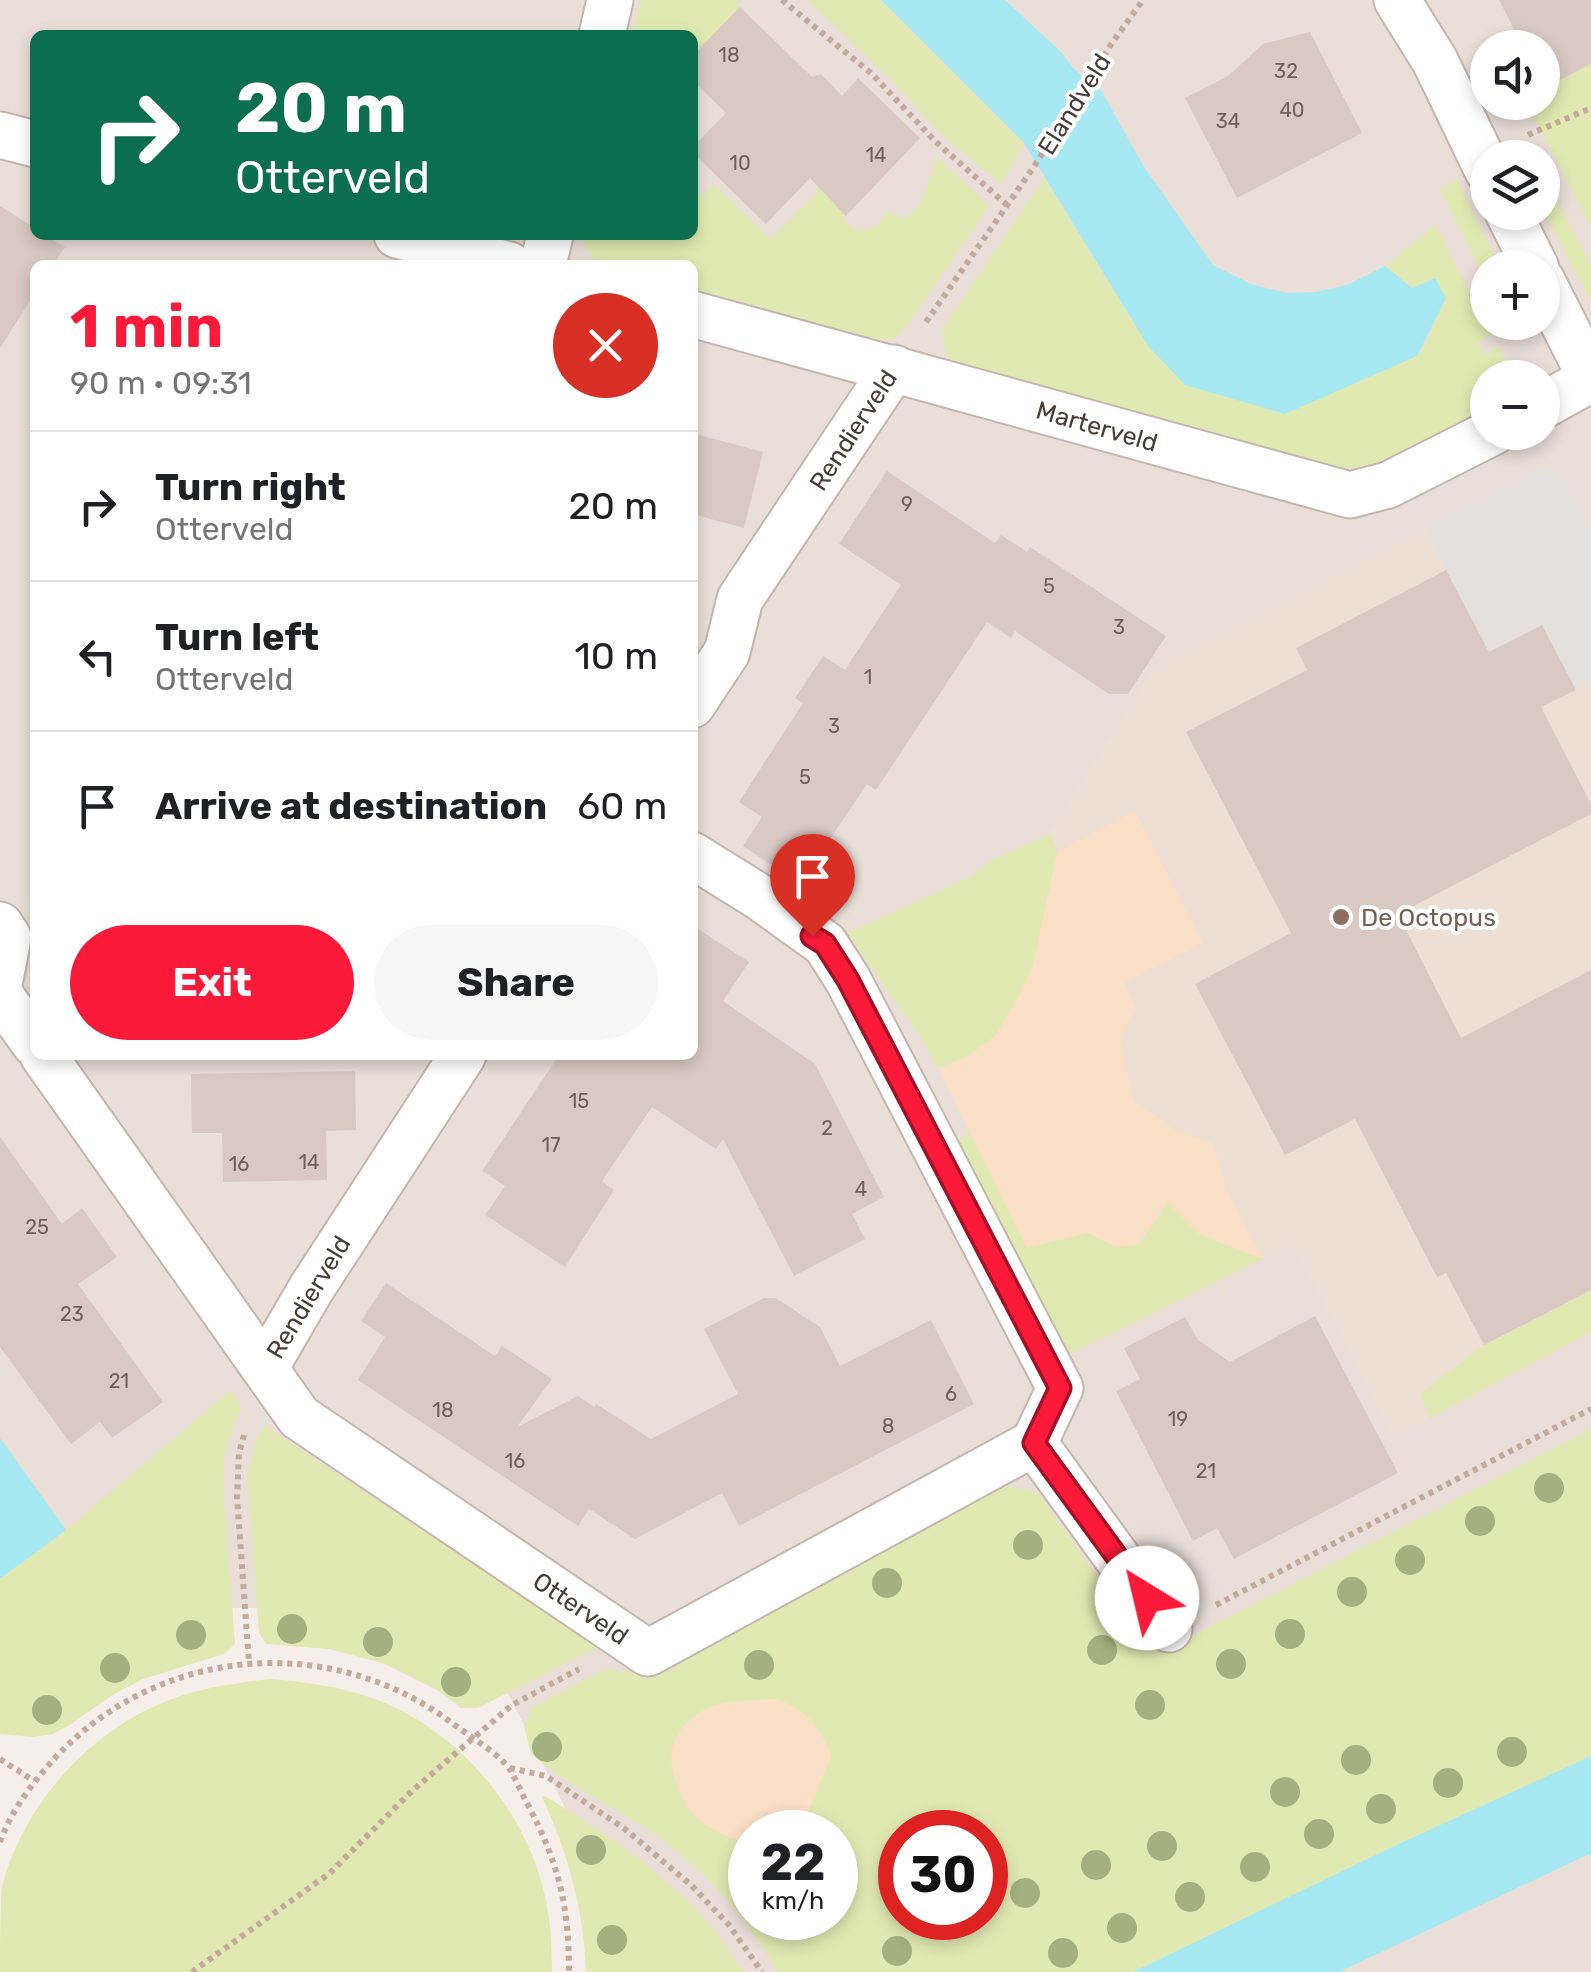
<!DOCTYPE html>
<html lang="en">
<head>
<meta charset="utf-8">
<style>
	:root { --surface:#fff; --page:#f6f6f6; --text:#202124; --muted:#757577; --line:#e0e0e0; --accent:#fc1a3b }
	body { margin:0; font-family:Rubik,sans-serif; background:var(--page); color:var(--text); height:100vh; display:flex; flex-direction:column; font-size:38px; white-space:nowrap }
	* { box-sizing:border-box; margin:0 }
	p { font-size:32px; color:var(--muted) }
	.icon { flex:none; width:55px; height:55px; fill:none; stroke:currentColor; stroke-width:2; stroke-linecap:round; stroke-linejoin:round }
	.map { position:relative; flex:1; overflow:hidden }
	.panel { position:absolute; left:30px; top:260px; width:668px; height:800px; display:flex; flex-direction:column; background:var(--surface); border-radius:15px; box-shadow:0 5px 15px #0003 }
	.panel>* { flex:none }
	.hud { position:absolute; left:30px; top:30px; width:668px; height:210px; border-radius:15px; box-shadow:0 5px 15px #0003; background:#0b6e4f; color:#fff; overflow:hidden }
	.controls { position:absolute; left:1470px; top:30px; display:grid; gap:20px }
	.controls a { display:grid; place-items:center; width:90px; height:90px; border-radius:50%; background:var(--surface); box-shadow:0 5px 15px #0003; font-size:50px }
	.speed { position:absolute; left:728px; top:1810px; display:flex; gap:20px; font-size:50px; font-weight:700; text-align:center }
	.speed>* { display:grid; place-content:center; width:130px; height:130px; border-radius:50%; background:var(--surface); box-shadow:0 5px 15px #0003; line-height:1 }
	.speed small { font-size:25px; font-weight:400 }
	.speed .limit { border:15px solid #d22; background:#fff; color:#111 }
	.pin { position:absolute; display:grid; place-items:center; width:85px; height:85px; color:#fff; margin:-102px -42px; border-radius:50% 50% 50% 0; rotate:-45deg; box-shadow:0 0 10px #0007 }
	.pin .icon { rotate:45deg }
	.me { position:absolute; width:110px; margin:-55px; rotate:324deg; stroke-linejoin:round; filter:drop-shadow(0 0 8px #0008) }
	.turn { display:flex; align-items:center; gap:35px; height:210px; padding:0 40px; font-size:45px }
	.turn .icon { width:130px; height:130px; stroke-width:2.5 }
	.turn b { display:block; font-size:70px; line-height:85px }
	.round { display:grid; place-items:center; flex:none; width:105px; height:105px; border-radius:52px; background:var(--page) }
	.overview { display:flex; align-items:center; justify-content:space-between; height:170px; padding:0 40px }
	h1 { font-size:60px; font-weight:700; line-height:75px; color:var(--accent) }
	.action { display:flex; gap:20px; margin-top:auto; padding:20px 40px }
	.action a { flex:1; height:115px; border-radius:60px; background:var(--accent); color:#fff; font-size:40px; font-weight:700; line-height:115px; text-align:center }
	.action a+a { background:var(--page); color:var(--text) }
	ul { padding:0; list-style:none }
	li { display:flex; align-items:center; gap:30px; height:150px; padding:0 40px; border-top:2px solid var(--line) }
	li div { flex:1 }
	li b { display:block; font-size:38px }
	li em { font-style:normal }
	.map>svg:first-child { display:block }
</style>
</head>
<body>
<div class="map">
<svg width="1591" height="1972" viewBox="0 0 1591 1972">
	<rect width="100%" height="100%" fill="#f5eeea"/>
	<!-- residential -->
	<path fill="#e9ded8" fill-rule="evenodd" d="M0 0H1591V1972H647L466 1609 57 1607 0 1531ZM35 35H692V235H35ZM1488 48H1542V102H1488ZM1488 158H1542V212H1488ZM35 265H692V1055H35ZM1488 268H1542V322H1488ZM1488 378H1542V432H1488ZM750 1832H835V1918H750ZM900 1832H985V1918H900Z"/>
	<!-- education -->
	<polygon fill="#eedfd4" points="1545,468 1561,475 1591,530 1591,1332 1393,1437 1293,1245 1263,1259 1227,1189 1213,1143 1177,1131 1134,1101 1121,1047 1127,1018 1137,1009 1049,834 1154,669"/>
	<!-- green -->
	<g fill="#e1e9b2" fill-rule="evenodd">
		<polygon points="641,0 735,0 740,7 693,56 692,35 632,35"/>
		<polygon points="808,0 881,0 1024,143 1001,184 944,137 894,83"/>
		<polygon points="1591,64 1591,228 1527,103 1542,102 1543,89"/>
		<path d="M937 157 989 206 906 327 894 339 877 340 693 290 692 265H604C591 259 584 249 583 235H692L693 188 701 196 714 184 770 239 807 203 827 178 842 196 843 218 855 230C871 231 878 227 886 213L908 218 922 200Z"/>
		<polygon points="1542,172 1591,265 1591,301 1543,210"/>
		<path d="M1044 178 1148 346 1185 385 1417 356 1426 342 1445 298 1412 288 1385 266 1436 225 1490 334 1478 343 1484 354 1499 347 1515 377 1488 378 1487 413 1399 460 1367 467 1340 468 955 367C945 353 941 343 944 326Z"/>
		<polygon points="1457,179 1500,267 1488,268 1487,283 1440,190"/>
		<path d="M1049 834 1137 1009C1111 1034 1127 1071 1134 1101L1177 1131 1213 1143 1227 1189 1263 1259 1067 1356 956 1140 969 1132 938 1068 919 1035 847 933 970 877 988 862Z"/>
		<polygon points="1591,1290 1591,1332 1430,1418 1420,1394 1484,1345"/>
		<polygon points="231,1390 242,1409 235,1421 225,1453 224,1494 235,1644 224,1654 143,1679 114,1694 68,1726 53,1734 33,1737 0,1734 0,1579 66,1530"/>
		<polygon points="265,1426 596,1645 597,1648 478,1708 461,1708 437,1690 385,1664 329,1649 266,1644 259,1633 247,1476 255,1441"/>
		<path d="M1591 1429V1756L1390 1848 1133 1972H777C750 1919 703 1868 654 1834 614 1806 568 1786 531 1754L524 1726 533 1707 605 1669 642 1674 1002 1485 1037 1492 1143 1641 1171 1647ZM750 1832H835V1918H750ZM900 1832H985V1918H900Z"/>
		<path d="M271 1679C305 1682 336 1686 369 1697 450 1724 518 1800 541 1881 550 1911 552 1941 552 1972H0C0 1945 0 1913 2 1887 23 1804 92 1728 172 1699 205 1687 237 1683 271 1679Z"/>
		<path d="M545 1796C601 1831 656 1866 701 1915 717 1932 730 1953 743 1972H586C584 1910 568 1853 542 1797Z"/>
	</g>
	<!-- sand -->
	<g fill="#f9dfc6">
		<path d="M1135 811 1203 943 1124 982 1137 1009C1111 1034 1127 1070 1134 1101L1177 1131 1213 1143 1227 1189 1263 1259 1200 1235 1168 1203 1139 1244 1116 1247 1088 1233 1027 1248 938 1068 968 1056 995 1036 1018 998 1033 965 1057 852Z"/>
		<path d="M776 1699C806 1710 821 1725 831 1756L800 1832H750V1842C738 1842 731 1838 721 1833 714 1829 706 1826 700 1821 690 1814 683 1799 678 1788 665 1757 670 1733 699 1713 720 1699 752 1700 776 1699Z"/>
	</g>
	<!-- parking -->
	<polygon fill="#e3e0de" points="1545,468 1561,475 1591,530 1591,681 1576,690 1542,625 1489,652 1426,529"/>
	<!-- water -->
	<g fill="#a6e9f2">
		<polygon points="881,0 1005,0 1062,53 1073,68 1102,92 1144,167 1213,265 1253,285 1288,293 1316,292 1347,285 1385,266 1412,288 1435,278 1446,298 1417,356 1285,414 1185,385 1148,346 1024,143"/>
		<polygon points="0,1438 66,1530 0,1579"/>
		<polygon points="1591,1756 1591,1853 1339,1972 1133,1972 1390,1848"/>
	</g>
	<!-- building -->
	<g fill="#dac9c2">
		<polygon points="1499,0 1591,0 1591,64 1542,89 1542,48 1524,48"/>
		<polygon points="740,7 812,77 821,74 842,96 858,78 920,138 846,216 810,178 766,224 692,152 692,148 726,113 692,80 692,56"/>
		<polygon points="1310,32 1362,133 1237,198 1185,98 1228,76 1263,44"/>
		<polygon points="0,206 35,228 35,235 46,235 65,247 53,265 35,265 35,293 0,348"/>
		<polygon points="692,433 763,452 744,528 692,514"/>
		<polygon points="887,471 995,543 1001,535 1027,552 1030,547 1166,636 1128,694 1109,694 1015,631 1011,638 987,622 876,790 867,784 800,884 743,846 762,817 739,802 803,703 795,698 823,656 845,670 901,585 839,544"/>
		<polygon points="1446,570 1489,652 1542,625 1576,690 1541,707 1591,804 1591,814 1398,914 1461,1038 1591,970 1591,1290 1484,1345 1446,1273 1437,1277 1355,1119 1285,1155 1195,984 1291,933 1186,732 1307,670 1296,648"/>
		<polygon points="692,925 749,962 723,1001 815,1064 884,1197 852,1214 865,1239 794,1276 723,1139 716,1149 652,1107 602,1181 614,1190 565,1267 485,1215 505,1186 482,1171 559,1055 692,1055"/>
		<polygon points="355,1071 356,1130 326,1131 327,1180 223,1182 222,1133 192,1133 191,1074"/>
		<polygon points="0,1137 62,1224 82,1208 117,1257 78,1284 163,1402 112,1438 100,1422 71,1444 0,1347"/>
		<polygon points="386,1283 495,1356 502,1346 552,1379 517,1427 578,1396 595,1407 596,1404 651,1439 738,1394 704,1329 764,1298 776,1298 820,1327 840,1366 931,1320 974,1404 739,1526 722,1493 635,1539 589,1509 578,1526 358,1380 385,1337 361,1321"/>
		<polygon points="1315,1316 1398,1473 1234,1559 1217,1528 1193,1541 1116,1391 1140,1379 1124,1348 1185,1317 1198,1340 1230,1362"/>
	</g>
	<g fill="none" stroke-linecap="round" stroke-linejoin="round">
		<!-- minor casing -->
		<g stroke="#c4b6af" stroke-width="49">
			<g id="minor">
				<polyline points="1397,0 1435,61 1488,171"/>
				<polyline points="602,35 610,0"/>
				<polyline points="0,135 35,144"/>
				<polyline points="1508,212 1536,268"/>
				<polyline points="397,235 509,265"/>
				<polyline points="543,265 550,235"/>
				<polyline points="1542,281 1591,378"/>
				<polyline points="692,314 1350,495 1388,485 1493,432"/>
				<polyline points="1542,406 1591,379"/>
				<polyline points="692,705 727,652 740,599 894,368"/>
				<polyline points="0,925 8,937 0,980"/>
				<polyline points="0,995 35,1044"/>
				<polyline points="43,1055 299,1417 648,1653 1034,1443 1060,1388 848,980 825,944 761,898 692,855"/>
				<polyline points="265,1368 311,1289 463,1055"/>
				<polyline points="1034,1443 1169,1629"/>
			</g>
		</g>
		<!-- path -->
		<g stroke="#c3aa9d" stroke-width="6" stroke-dasharray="5 5" stroke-linecap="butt">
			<polyline points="782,0 872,74 935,141 1007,205"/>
			<polyline points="1528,135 1591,108"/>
			<polyline points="926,322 1035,165 1112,43 1143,0"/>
			<polyline points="244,1435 239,1453 237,1497 249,1663"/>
			<polyline points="1216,1605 1591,1409"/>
			<polyline points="0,1759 34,1781"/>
			<polyline points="510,1768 546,1776 625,1829 692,1886 729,1925 762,1972"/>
			<path d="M0 1842C11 1811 32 1784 53 1760 157 1646 329 1631 452 1723 469 1736 500 1754 511 1771 517 1782 522 1794 528 1805 559 1864 569 1906 569 1972"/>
			<polyline points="192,1972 330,1873 413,1790 512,1705 579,1669"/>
		</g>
		<!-- minor -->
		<use href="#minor" stroke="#fff" stroke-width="45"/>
	</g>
	<!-- trees -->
	<g fill="#a4b080">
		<circle cx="1549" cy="1488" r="15"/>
		<circle cx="1480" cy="1521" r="15"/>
		<circle cx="1028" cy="1545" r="15"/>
		<circle cx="1410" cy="1560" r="15"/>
		<circle cx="887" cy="1583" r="15"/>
		<circle cx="1352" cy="1592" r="15"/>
		<circle cx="292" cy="1629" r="15"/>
		<circle cx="1290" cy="1634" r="15"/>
		<circle cx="191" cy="1635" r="15"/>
		<circle cx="378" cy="1642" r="15"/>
		<circle cx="1102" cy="1650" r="15"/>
		<circle cx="1231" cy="1664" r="15"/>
		<circle cx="759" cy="1665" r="15"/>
		<circle cx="115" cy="1668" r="15"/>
		<circle cx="456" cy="1682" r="15"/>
		<circle cx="1150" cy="1705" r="15"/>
		<circle cx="47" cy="1710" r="15"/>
		<circle cx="547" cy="1747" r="15"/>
		<circle cx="1512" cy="1752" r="15"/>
		<circle cx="1356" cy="1760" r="15"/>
		<circle cx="1448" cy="1783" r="15"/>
		<circle cx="1285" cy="1792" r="15"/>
		<circle cx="1381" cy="1809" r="15"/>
		<circle cx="1319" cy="1834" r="15"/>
		<circle cx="1162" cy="1846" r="15"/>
		<circle cx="591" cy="1850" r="15"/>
		<circle cx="1096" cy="1865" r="15"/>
		<circle cx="1255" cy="1867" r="15"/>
		<circle cx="1025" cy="1893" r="15"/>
		<circle cx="1190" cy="1897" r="15"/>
		<circle cx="1122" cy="1928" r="15"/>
		<circle cx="612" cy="1940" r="15"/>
		<circle cx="897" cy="1951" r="15"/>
		<circle cx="1063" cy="1953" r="15"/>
	</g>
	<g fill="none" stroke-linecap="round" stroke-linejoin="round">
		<!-- route casing -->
		<g stroke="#a41126" stroke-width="25">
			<polyline id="route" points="812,936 825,944 848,980 1060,1388 1034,1443 1147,1598"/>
		</g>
		<!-- route -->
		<use href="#route" stroke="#fc1a3b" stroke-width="18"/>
	</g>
	<!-- markers -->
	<circle fill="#8d6e63" stroke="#fff" stroke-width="4" cx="1341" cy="917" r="10"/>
	<g text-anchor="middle" stroke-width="8" stroke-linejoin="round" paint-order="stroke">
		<!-- number labels -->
		<g font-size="20" fill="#6d605a">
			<text x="729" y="62">18</text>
			<text x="1286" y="78">32</text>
			<text x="1292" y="117">40</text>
			<text x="1228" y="128">34</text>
			<text x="876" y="162">14</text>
			<text x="740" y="170">10</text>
			<text x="907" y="511">9</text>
			<text x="1049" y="593">5</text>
			<text x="1119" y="634">3</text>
			<text x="868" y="684">1</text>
			<text x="834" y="733">3</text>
			<text x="805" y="784">5</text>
			<text x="579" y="1108">15</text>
			<text x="827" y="1135">2</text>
			<text x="551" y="1152">17</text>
			<text x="309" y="1169">14</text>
			<text x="239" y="1171">16</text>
			<text x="861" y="1196">4</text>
			<text x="37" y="1234">25</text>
			<text x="72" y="1321">23</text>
			<text x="119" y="1388">21</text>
			<text x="951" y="1401">6</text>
			<text x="443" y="1417">18</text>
			<text x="1178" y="1426">19</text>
			<text x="888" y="1433">8</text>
			<text x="515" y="1468">16</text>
			<text x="1206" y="1478">21</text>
		</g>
		<!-- street labels -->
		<g font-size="25" fill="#493d38" stroke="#fff">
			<text transform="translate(1074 104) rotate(-58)" y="9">Elandveld</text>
			<text transform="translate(1097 426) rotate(16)" y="9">Marterveld</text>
			<text transform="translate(853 430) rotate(-57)" y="9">Rendierveld</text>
			<text transform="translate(308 1297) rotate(-59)" y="9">Rendierveld</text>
			<text transform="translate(581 1608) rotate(34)" y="9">Otterveld</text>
		</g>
		<!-- education labels -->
		<g font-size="25" fill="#785e54" stroke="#fff" text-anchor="start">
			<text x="1361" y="926">De Octopus</text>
		</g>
	</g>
</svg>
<div class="controls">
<a><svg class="icon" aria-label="sound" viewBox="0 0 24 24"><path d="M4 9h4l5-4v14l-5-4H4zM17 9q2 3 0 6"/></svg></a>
<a><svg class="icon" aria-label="layers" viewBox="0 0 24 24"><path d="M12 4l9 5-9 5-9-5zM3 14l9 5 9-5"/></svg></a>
<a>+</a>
<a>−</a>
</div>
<div class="speed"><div>22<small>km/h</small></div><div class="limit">30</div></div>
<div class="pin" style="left:812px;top:936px;background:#d93025"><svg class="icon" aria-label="arrive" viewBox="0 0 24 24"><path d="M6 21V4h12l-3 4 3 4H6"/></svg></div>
<svg class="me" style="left:1147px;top:1598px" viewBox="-20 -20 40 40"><circle r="19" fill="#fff"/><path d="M0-13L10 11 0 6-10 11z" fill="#fc1a3b"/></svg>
<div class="hud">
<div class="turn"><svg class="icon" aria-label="right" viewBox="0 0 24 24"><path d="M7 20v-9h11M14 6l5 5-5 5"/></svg><div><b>20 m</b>Otterveld</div></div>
</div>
<section class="panel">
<div class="overview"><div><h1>1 min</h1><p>90 m · 09:31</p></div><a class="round" style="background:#d93025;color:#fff"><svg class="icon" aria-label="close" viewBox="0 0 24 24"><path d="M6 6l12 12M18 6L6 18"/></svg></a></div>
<ul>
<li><svg class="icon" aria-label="right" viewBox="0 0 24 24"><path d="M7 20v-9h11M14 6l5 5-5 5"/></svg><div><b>Turn right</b><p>Otterveld</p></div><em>20 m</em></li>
<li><svg class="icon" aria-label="left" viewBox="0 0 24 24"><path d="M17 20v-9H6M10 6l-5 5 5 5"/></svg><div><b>Turn left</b><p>Otterveld</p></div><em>10 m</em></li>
<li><svg class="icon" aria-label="arrive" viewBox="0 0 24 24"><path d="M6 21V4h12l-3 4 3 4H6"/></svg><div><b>Arrive at destination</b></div><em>60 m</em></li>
</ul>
<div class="action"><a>Exit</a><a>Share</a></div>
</section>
</div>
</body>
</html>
